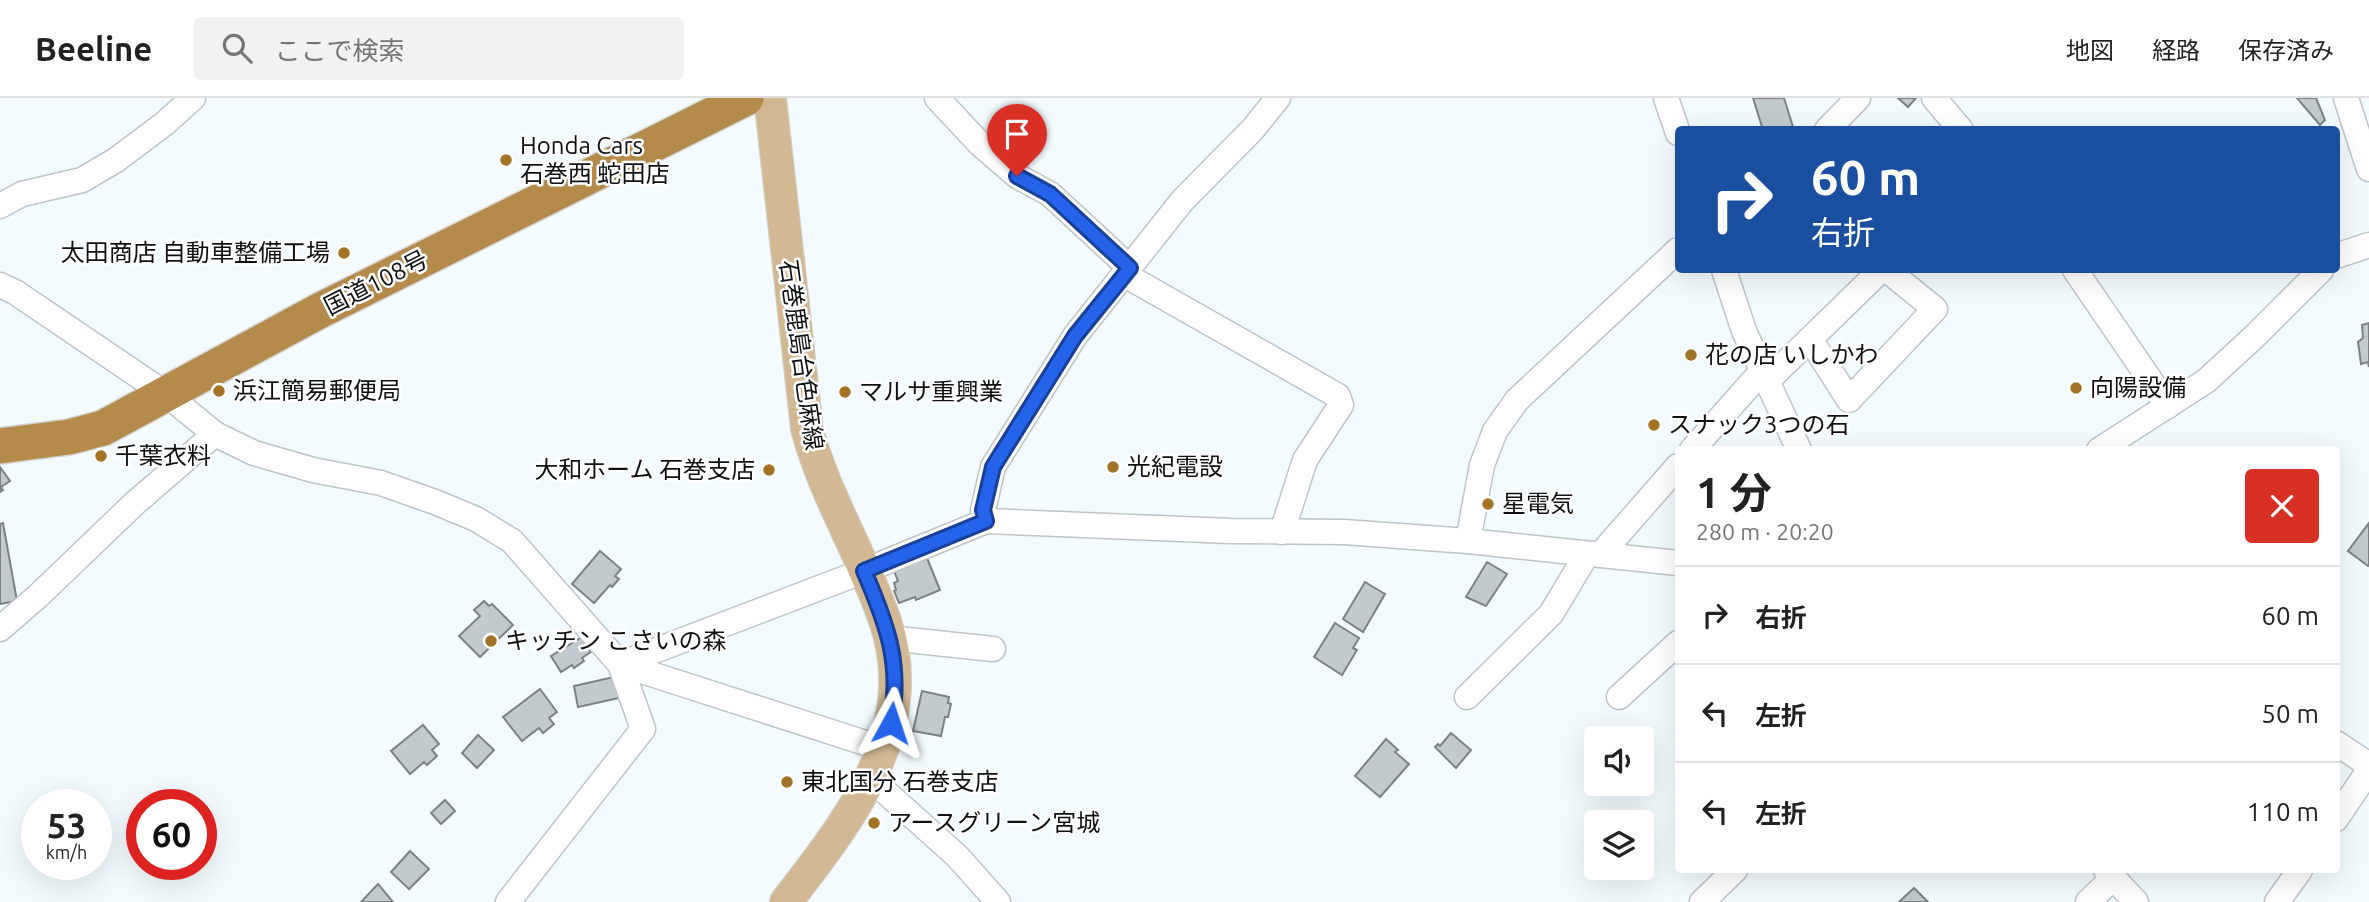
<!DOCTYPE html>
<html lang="ja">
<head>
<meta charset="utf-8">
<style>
	:root { --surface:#fff; --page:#f2f2f2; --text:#222; --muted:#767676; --line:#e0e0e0 }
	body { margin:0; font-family:Ubuntu,"Noto Sans JP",sans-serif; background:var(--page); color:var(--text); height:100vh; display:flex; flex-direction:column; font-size:26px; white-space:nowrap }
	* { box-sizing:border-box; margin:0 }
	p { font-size:23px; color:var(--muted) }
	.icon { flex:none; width:38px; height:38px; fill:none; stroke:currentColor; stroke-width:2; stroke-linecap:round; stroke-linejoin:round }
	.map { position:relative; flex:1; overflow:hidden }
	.sheet { position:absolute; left:1675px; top:348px; width:665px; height:427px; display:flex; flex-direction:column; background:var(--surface); border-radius:7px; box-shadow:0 7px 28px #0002 }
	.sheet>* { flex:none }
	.guide { position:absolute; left:1675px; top:28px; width:665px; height:147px; border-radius:7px; box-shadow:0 7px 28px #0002; background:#1a4fa0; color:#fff; overflow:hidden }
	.tools { position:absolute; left:1584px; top:628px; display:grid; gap:14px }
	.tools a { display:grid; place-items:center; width:70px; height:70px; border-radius:7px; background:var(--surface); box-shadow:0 7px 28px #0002; font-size:35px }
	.speed { position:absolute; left:21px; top:691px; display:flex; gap:14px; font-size:35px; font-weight:700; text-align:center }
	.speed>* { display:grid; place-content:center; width:91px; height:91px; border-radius:50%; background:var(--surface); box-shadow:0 7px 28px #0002; line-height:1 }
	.speed small { font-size:18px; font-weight:400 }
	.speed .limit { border:10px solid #d22; background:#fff; color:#111 }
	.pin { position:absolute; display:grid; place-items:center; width:60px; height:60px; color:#fff; margin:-72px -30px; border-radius:50% 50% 50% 0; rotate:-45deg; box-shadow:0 0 7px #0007 }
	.pin .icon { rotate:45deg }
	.me { position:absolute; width:77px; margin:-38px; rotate:5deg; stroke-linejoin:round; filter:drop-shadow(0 0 5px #0008) }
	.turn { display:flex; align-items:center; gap:24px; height:147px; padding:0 21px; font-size:32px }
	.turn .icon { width:91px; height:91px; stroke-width:2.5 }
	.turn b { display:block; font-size:49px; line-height:60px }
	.round { display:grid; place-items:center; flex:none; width:74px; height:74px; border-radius:7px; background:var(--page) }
	.head { display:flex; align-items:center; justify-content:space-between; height:119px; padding:0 21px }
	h1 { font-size:42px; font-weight:700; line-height:52px }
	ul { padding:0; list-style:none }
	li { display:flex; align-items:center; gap:21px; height:98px; padding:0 21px; border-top:2px solid var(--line) }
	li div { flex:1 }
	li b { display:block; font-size:26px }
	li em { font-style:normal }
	header { display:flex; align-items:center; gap:42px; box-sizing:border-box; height:98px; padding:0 35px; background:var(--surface); border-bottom:2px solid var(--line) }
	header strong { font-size:33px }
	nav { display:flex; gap:38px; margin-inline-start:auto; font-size:24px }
	.search { width:490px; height:63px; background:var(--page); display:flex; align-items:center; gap:18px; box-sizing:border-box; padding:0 24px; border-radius:7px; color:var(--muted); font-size:26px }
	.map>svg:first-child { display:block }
</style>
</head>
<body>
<header>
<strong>Beeline</strong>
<div class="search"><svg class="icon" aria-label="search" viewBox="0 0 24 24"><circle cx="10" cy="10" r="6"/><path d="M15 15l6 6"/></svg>ここで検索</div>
<nav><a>地図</a><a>経路</a><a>保存済み</a></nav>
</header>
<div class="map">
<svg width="2369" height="804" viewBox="0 0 2369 804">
	<rect width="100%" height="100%" fill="#f4fbfe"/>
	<!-- building -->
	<g fill="#c3cacd" stroke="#7c8285" stroke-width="2">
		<polygon points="1753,0 1784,0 1794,32 1763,32"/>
		<polygon points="1898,0 1916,0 1908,9"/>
		<polygon points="2297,0 2316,0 2325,22 2320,27"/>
		<polygon points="2369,225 2369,269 2368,264 2361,266 2358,244 2363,240 2362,227"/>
		<polygon points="0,369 10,383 1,389 3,392 0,394"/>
		<polygon points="3,425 17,503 0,506 0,426"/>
		<polygon points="2369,425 2369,467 2368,468 2348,453"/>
		<polygon points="600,453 621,471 615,478 619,481 612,489 610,487 594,505 572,486"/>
		<polygon points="927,460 940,492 916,502 915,499 899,505 894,493 896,492 894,485 898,483 894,473"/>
		<polygon points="1487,464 1507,476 1486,508 1466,499"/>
		<polygon points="1365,484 1385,496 1363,534 1343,521"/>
		<polygon points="484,503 489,508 492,506 513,527 480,559 459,538 480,518 474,512"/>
		<polygon points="1335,525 1359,540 1353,550 1357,552 1342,577 1314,559"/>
		<polygon points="582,539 591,554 582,560 584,563 574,570 572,567 561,574 551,558"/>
		<polygon points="614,579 619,600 578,609 574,588"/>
		<polygon points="540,591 557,614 549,620 554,626 543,635 539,630 522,643 503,619"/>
		<polygon points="922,593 949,599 948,605 951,606 948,619 945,619 941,638 913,633"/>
		<polygon points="423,627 439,646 432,652 437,658 427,667 424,664 410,676 391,653"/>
		<polygon points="1451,635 1471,652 1456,670 1435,649 1438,646 1440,648"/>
		<polygon points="478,637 494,652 477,670 462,655"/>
		<polygon points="1386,641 1398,652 1395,654 1409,666 1380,699 1355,678"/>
		<polygon points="445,702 455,713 441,726 431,715"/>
		<polygon points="410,753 429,771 409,791 391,774"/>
		<polygon points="378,786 393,804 361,804"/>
		<polygon points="1914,790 1928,804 1899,804"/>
	</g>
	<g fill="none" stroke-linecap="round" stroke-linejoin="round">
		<!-- minor casing -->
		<g stroke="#bec4c7" stroke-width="27">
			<g id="minor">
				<polyline points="937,0 980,46 1017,78 1050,96 1130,170"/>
				<polyline points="1666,0 1678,35"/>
				<polyline points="1934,0 1961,32"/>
				<polyline points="2346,0 2369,71"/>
				<polyline points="1827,32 1858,0"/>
				<polyline points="0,108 22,96 82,82 116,62 164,26 193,0"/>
				<polyline points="2336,158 2369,147"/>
				<polyline points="1724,172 1744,233 1799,352"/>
				<polyline points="2075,172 2168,308"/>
				<polyline points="1125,177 1338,298 1341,307 1305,362 1282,434"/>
				<polyline points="0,187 15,194 167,297 215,336 254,355 313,372 381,385 435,404 476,421 512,443 620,566 864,473 986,423 1230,433 1344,434 1468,443 1678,465"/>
				<polyline points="1810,241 1849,302 1935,211 1887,172"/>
				<polyline points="1767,283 1881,172"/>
				<polyline points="1692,352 1762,273"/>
				<polyline points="2099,352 2206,283 2255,238 2321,172"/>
				<polyline points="986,423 983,412 993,369 1075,238 1182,103 1253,31 1278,0"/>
				<polyline points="1468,443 1482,367 1495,333 1517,302 1678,152"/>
				<polyline points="1600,457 1678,368"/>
				<polyline points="0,531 38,498 135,405 215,336"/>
				<polyline points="889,540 993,551"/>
				<polyline points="620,566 884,651"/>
				<polyline points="1467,599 1551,516 1587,456"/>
				<polyline points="1619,599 1678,545"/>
				<polyline points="2336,645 2369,667"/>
				<polyline points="871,681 957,758 998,804"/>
				<polyline points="2336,721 2369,672"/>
				<polyline points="2106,772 2136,804"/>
				<polyline points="508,804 643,631 620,566"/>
				<polyline points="1702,804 1735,772"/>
				<polyline points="2088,804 2113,780"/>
				<polyline points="2277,804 2300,772"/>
			</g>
		</g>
		<!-- major casing -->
		<g stroke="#d4d4d4" stroke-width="34">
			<path id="major" d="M770 0 807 331C825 399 863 457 885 523 923 632 848 723 786 804"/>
		</g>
		<!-- highway casing -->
		<g stroke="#d4d4d4" stroke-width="38">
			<polyline id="highway" points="0,348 69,339 103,330 319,213 746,0"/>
		</g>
		<!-- minor -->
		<use href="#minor" stroke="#fff" stroke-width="24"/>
		<!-- major -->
		<use href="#major" stroke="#d2b993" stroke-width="32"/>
		<!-- highway -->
		<use href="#highway" stroke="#b48b4b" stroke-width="35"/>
	</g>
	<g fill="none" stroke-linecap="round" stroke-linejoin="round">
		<!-- route casing -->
		<g stroke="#184099" stroke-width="18">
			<path id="route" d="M891 625C902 566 887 526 864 473L986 423 983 412 993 369 1075 238 1130 170 1050 96 1017 78"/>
		</g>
		<!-- route -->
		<use href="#route" stroke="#2563eb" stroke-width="12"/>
	</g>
	<!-- markers -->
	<g fill="#a17325" stroke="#fff" stroke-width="2.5">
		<circle cx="506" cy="62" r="7"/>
		<circle cx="344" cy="155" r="7"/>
		<circle cx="1691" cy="257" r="7"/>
		<circle cx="2076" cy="290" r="7"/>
		<circle cx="219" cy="293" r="7"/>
		<circle cx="845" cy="294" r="7"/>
		<circle cx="1654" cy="327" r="7"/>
		<circle cx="101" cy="358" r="7"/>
		<circle cx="1113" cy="369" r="7"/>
		<circle cx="769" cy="372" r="7"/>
		<circle cx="1488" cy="406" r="7"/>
		<circle cx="491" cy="543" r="7"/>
		<circle cx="787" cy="684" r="7"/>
		<circle cx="874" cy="725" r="7"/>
	</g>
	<g text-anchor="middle" stroke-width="5" stroke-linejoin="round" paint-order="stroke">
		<!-- poi labels -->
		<g font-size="24" fill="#0e1011" stroke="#fff" text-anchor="start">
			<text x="520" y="56">Honda Cars<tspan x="520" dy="28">石巻西 蛇田店</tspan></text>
			<text x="330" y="163" text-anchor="end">太田商店 自動車整備工場</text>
			<text x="1705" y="265">花の店 いしかわ</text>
			<text x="2090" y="298">向陽設備</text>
			<text x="233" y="301">浜江簡易郵便局</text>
			<text x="859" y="302">マルサ重興業</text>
			<text x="1668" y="335">スナック3つの石</text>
			<text x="115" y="366">千葉衣料</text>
			<text x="1127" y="377">光紀電設</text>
			<text x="755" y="380" text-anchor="end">大和ホーム 石巻支店</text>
			<text x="1502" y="414">星電気</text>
			<text x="505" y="551">キッチン こさいの森</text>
			<text x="801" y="692">東北国分 石巻支店</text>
			<text x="888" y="733">アースグリーン宮城</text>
		</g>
		<!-- street labels -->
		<g font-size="24" fill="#0e1011" stroke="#fff">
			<text transform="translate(376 185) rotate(-27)" y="8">国道108号</text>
			<text transform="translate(801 257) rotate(82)" y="8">石巻鹿島台色麻線</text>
		</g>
	</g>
</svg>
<div class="tools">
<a><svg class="icon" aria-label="sound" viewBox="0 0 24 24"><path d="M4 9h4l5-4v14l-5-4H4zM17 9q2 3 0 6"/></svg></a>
<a><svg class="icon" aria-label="layers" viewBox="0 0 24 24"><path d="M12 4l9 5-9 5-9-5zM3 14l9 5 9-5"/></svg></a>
</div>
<div class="speed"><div>53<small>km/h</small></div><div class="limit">60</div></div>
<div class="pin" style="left:1017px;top:78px;background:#d93025"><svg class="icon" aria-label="arrive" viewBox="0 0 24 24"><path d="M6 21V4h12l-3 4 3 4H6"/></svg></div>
<svg class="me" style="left:891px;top:625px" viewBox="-20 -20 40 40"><path d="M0-17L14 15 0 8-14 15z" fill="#2563eb" stroke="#fff" stroke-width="4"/></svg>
<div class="guide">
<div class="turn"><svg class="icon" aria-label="right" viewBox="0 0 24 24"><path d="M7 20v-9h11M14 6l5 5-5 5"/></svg><div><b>60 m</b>右折</div></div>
</div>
<section class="sheet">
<div class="head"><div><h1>1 分</h1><p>280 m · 20:20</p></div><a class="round" style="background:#d93025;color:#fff"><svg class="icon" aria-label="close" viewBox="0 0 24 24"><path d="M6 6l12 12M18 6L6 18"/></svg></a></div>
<ul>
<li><svg class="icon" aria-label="right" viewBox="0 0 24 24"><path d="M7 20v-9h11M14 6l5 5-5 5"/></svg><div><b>右折</b></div><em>60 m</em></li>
<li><svg class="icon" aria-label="left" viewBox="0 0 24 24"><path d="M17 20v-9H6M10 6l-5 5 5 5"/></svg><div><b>左折</b></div><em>50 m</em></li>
<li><svg class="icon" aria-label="left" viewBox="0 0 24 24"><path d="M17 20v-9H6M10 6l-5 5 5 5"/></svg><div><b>左折</b></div><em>110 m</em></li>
</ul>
</section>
</div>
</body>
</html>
